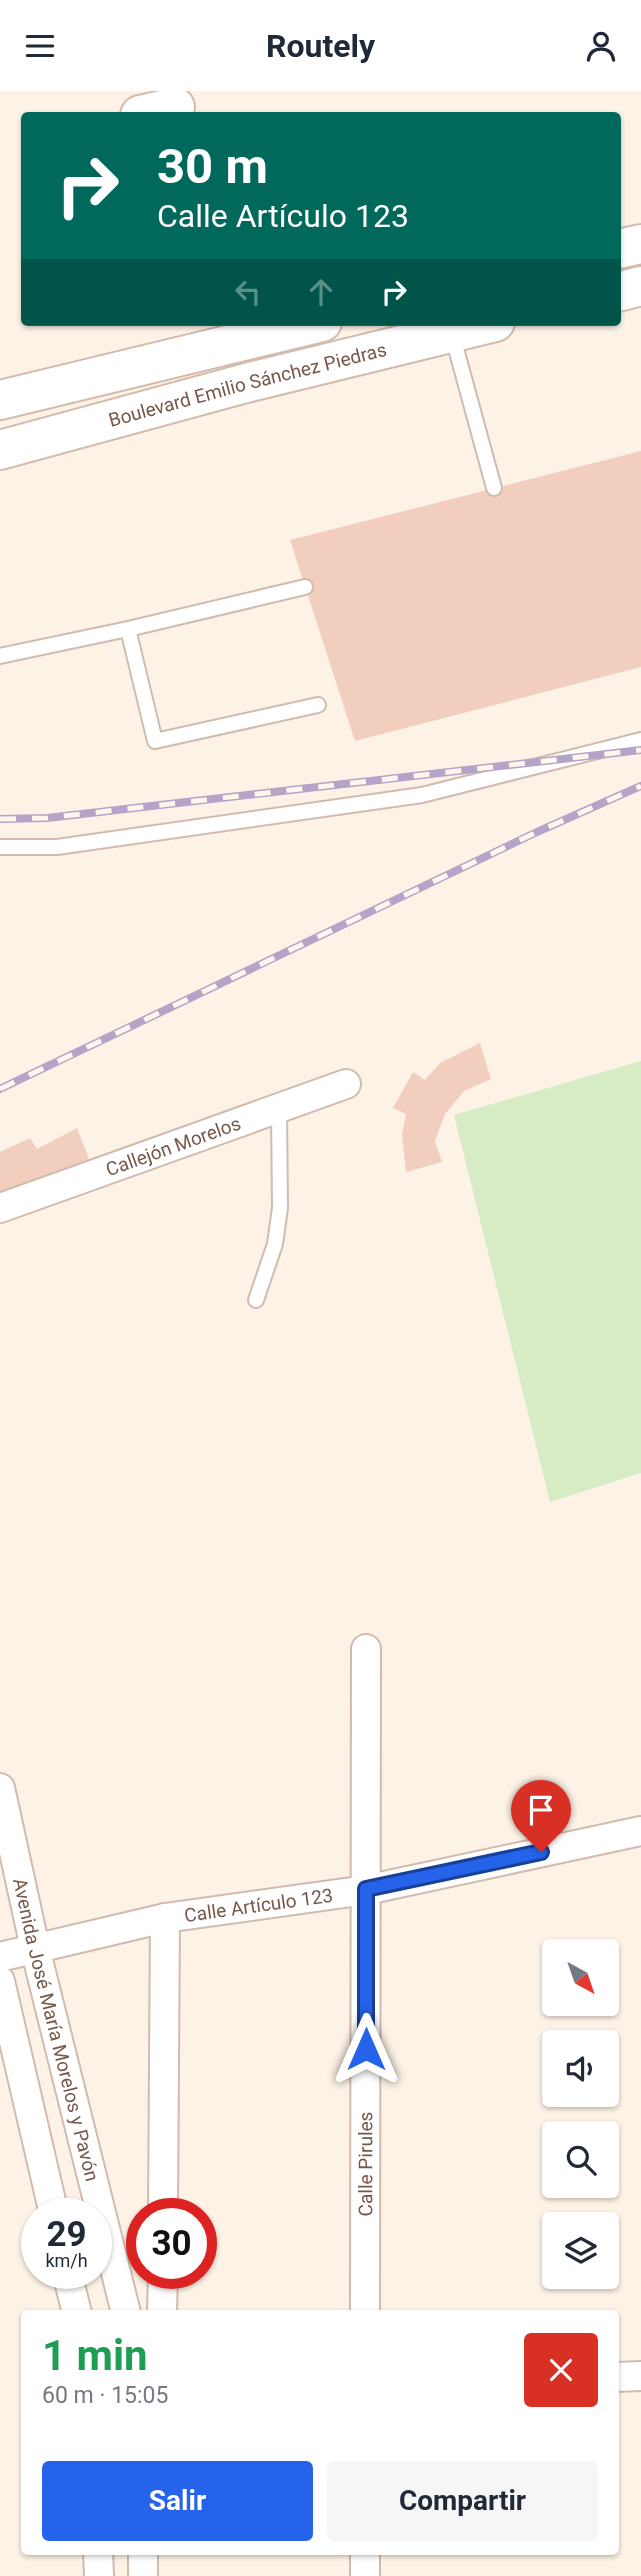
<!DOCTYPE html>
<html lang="es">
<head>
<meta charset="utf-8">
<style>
	:root { --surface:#fff; --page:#f6f6f7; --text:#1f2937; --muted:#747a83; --accent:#2563eb }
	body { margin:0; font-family:Roboto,sans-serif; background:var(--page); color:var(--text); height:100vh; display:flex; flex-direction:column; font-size:26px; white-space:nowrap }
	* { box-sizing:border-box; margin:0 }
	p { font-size:23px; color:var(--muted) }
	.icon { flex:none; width:38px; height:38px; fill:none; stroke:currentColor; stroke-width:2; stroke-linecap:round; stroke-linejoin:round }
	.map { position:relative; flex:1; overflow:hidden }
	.drawer { position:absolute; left:21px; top:2219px; width:598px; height:245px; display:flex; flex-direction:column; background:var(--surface); border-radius:7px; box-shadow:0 2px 5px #0004 }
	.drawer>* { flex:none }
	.banner { position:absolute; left:21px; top:21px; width:600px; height:214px; border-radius:7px; box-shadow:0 2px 5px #0004; background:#00695c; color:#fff; overflow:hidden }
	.needle { width:46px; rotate:140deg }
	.buttons { position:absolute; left:542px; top:1848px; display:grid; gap:14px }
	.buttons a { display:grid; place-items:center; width:77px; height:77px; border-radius:7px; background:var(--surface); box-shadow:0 2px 5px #0004; font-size:35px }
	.speed { position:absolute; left:21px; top:2107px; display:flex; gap:14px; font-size:35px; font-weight:700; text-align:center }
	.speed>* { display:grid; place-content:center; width:91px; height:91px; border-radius:50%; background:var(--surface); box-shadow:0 2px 5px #0004; line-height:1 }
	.speed small { font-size:18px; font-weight:400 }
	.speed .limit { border:10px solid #d22; background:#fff; color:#111 }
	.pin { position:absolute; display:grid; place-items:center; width:60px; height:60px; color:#fff; margin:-72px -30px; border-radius:50% 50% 50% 0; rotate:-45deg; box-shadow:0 0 7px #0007 }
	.pin .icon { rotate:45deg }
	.me { position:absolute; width:77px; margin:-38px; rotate:0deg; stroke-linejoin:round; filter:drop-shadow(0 0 5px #0008) }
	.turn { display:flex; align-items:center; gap:24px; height:147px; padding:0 21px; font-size:32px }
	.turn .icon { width:91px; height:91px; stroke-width:2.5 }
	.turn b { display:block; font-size:49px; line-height:60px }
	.lanes { display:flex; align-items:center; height:66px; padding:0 21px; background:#0003; justify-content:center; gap:35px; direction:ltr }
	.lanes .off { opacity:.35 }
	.round { display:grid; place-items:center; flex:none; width:74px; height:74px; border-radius:7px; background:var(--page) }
	.headline { display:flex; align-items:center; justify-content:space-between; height:119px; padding:0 21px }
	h1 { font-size:42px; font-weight:700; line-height:52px; color:#1e9e55 }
	.cta { display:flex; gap:14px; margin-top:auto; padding:14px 21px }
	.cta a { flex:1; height:80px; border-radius:7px; background:var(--accent); color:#fff; font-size:28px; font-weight:700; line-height:80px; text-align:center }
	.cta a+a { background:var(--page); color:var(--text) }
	header { display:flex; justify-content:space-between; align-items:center; height:91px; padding:0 21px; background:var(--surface); font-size:32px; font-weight:700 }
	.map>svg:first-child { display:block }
</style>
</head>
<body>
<header><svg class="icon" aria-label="menu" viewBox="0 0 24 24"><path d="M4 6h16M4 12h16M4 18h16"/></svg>Routely<svg class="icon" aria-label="person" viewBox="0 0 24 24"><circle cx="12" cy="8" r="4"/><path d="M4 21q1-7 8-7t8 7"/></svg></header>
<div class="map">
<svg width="641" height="2485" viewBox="0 0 641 2485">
	<rect width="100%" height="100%" fill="#fdf2e6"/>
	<!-- green -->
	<polygon fill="#d7ebc4" points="641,970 641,1382 550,1411 454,1024"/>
	<!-- building -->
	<g fill="#f2cebe">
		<polygon points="641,360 641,576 355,650 290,449"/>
		<polygon points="480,952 491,988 464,1000 445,1023 435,1050 442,1071 406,1081 402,1044 406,1023 393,1017 413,981 425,989 440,972"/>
		<polygon points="77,1037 89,1068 0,1108 0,1061 30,1047 37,1058"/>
	</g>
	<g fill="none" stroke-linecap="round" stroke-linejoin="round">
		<!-- service casing -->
		<g stroke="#d1bbae" stroke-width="18">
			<g id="service">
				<polyline points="452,243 494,397"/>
				<polyline points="305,496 128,538 155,650 318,614"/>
				<polyline points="0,565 128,538"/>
				<polyline points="0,756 57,756 422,704 641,649"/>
				<polyline points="256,1209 275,1153 280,1117 279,1017"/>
			</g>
		</g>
		<!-- minor casing -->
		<g stroke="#d1bbae" stroke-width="32">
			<g id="minor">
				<path id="s1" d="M0 1117 346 993"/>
				<path id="s2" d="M0 1697 35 1857 126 2222"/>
				<path id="s3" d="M0 1866 165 1827 366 1799 641 1740"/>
				<polyline points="0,1890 54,2123"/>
				<polyline points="163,2123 165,1827"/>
				<polyline points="67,2182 77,2222"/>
				<polyline points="162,2222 163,2182"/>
				<path id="s4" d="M365 2222 366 1558"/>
				<polyline points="616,2286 641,2285"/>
				<polyline points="98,2460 99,2485"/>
				<polyline points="143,2460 143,2485"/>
				<polyline points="365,2460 365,2485"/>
			</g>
		</g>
		<!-- secondary casing -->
		<g stroke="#d4bbac" stroke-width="42">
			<g id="secondary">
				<polyline points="140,24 175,16"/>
				<polyline points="618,158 641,153"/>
				<polyline points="618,201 641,195"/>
				<polyline points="0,309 322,231"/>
				<path id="s5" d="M0 359 246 292 495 231"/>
			</g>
		</g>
		<!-- service -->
		<use href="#service" stroke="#fff" stroke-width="14"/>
		<!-- minor -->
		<use href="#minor" stroke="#fff" stroke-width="28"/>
		<!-- secondary -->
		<use href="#secondary" stroke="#fff" stroke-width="38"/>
		<!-- rail casing -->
		<g stroke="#b4a4c7" stroke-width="8">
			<g id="rail">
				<polyline points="0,728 47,727 641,659"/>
				<polyline points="0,998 537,741 641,695"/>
			</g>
		</g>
		<!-- rail -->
		<use href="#rail" stroke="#fff6ed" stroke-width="5" stroke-dasharray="16" stroke-linecap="butt"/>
	</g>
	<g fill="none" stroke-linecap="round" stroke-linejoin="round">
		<!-- route casing -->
		<g stroke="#184099" stroke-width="18">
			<polyline id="route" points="366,1958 366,1798 541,1761"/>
		</g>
		<!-- route -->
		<use href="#route" stroke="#2563eb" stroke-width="12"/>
	</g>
	<g text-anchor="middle" stroke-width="7" stroke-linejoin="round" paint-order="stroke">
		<!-- street labels -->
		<g font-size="19" fill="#77574a" stroke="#fff6ed">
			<text dy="7" stroke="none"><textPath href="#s5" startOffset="256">Boulevard Emilio Sánchez Piedras</textPath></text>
			<text dy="7" stroke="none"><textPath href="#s1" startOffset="184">Callejón Morelos</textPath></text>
			<text dy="7" stroke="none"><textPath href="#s3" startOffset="264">Calle Artículo 123</textPath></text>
			<text dy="7" stroke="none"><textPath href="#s2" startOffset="248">Avenida José María Morelos y Pavón</textPath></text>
			<text dy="7" stroke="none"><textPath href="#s4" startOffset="149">Calle Pirules</textPath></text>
		</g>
	</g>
</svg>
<div class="buttons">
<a><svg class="needle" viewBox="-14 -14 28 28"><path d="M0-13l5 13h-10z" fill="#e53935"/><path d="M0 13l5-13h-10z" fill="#747a83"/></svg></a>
<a><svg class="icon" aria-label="sound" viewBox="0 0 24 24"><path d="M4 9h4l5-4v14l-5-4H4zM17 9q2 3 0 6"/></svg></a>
<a><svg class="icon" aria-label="search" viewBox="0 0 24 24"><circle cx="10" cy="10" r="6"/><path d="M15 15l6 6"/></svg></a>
<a><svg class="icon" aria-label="layers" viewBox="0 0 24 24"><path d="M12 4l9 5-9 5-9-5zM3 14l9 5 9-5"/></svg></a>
</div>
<div class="speed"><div>29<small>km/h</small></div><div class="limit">30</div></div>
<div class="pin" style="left:541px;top:1761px;background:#d93025"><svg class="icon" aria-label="arrive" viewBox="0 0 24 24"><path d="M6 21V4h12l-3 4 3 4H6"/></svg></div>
<svg class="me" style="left:366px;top:1958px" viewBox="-20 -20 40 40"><path d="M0-17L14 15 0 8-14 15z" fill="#2563eb" stroke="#fff" stroke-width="4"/></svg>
<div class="banner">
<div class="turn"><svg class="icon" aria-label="right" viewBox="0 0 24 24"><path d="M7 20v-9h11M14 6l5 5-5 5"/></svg><div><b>30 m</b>Calle Artículo 123</div></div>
<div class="lanes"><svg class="icon off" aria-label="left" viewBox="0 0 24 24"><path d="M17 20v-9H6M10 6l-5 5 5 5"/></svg><svg class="icon off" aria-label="ahead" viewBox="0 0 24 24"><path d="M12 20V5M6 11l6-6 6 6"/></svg><svg class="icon" aria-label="right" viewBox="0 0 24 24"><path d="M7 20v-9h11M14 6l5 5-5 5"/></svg></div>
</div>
<section class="drawer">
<div class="headline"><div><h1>1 min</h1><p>60 m · 15:05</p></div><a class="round" style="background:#d93025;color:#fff"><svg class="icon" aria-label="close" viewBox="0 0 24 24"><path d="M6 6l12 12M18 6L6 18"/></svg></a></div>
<div class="cta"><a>Salir</a><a>Compartir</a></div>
</section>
</div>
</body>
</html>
